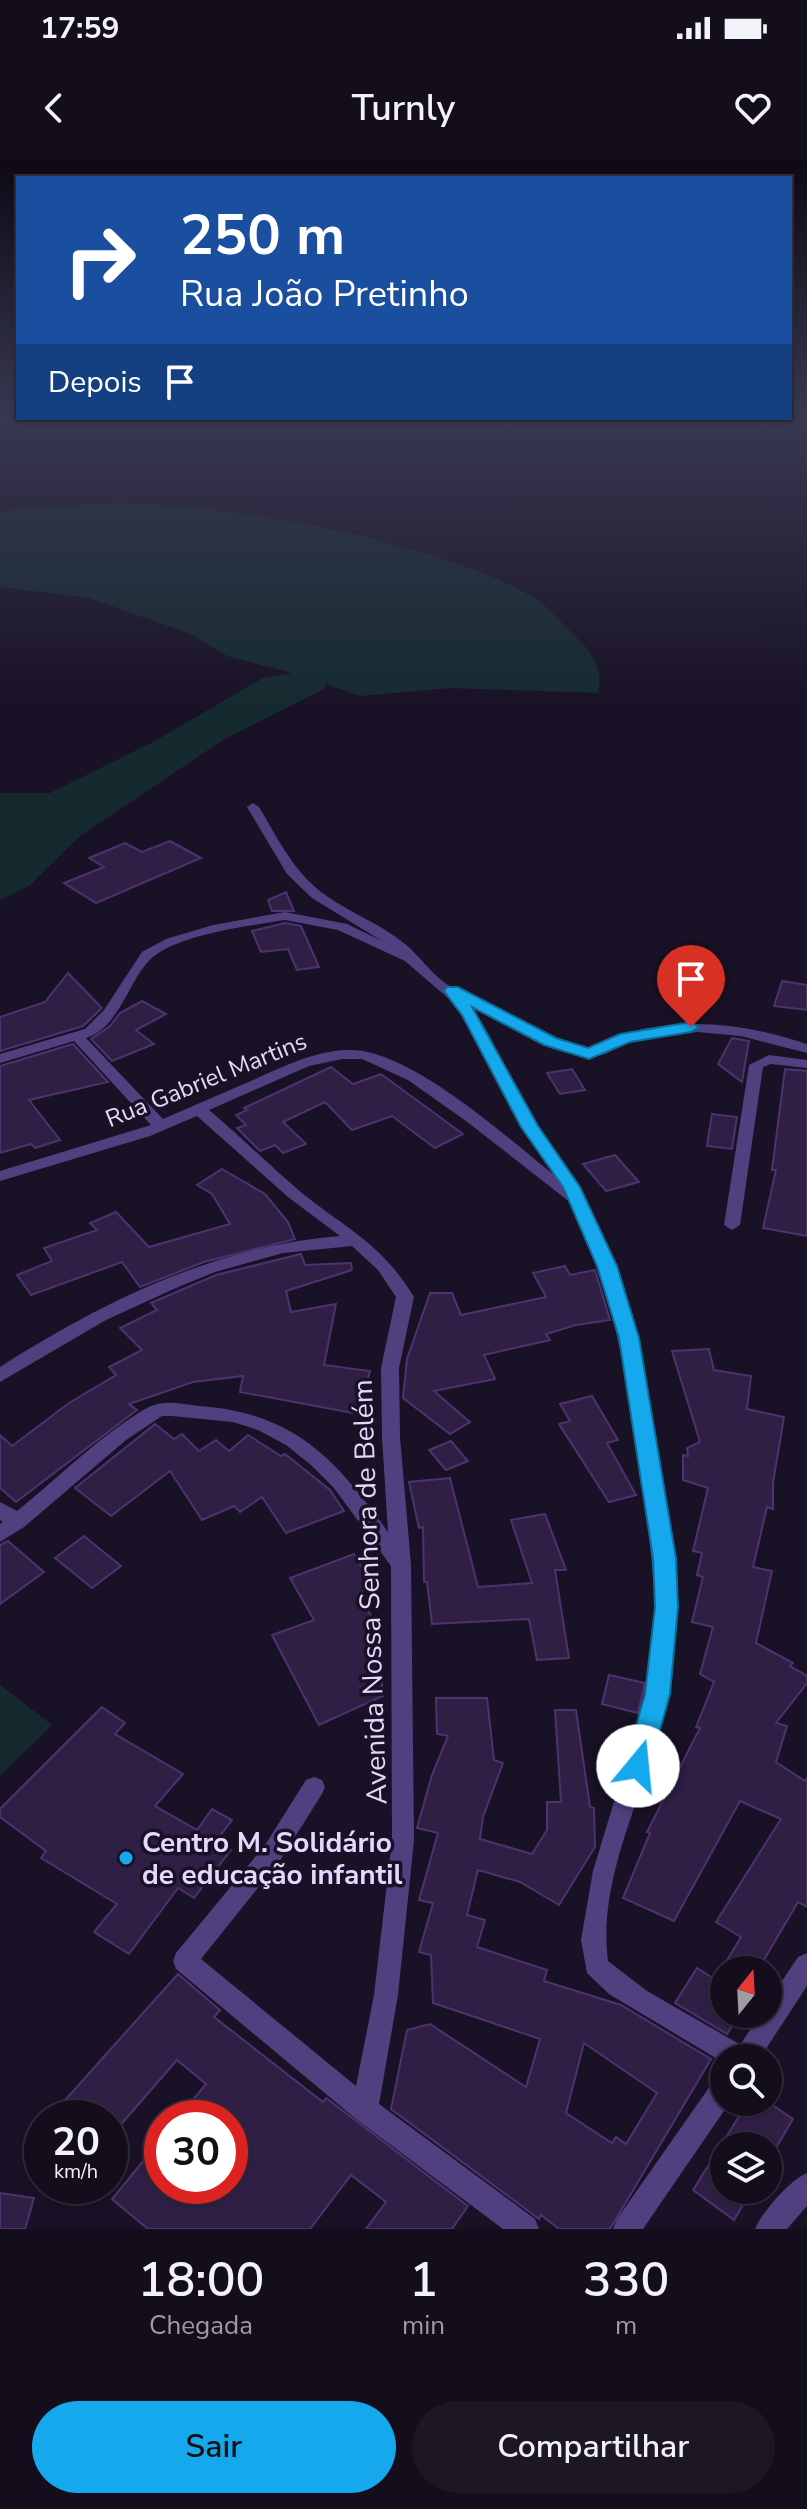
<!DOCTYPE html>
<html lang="pt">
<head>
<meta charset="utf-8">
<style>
	:root { --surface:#130d1c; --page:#1c1625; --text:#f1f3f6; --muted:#9d9ca3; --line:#322d3b; --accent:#15a8ec }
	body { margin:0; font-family:"Nunito Sans",sans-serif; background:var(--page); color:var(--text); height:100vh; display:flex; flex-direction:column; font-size:30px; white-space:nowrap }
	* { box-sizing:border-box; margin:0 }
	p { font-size:26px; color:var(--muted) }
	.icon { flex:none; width:44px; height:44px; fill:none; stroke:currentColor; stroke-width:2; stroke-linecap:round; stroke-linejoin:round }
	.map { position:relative; height:2069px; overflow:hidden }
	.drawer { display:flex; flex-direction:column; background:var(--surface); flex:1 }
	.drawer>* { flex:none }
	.hud { position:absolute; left:16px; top:16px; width:776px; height:244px; border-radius:0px; box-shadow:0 2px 6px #0004,0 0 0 2px var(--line); background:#1a4fa0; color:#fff; overflow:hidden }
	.needle { width:52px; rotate:18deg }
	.controls { position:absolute; left:710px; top:1796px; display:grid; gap:16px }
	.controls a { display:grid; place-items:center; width:72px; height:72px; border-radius:50%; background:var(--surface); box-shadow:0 2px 6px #0004,0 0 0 2px var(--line); font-size:40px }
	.speed { position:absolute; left:24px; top:1940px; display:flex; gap:16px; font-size:40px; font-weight:700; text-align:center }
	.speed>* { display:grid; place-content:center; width:104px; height:104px; border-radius:50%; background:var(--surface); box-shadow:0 2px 6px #0004,0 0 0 2px var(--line); line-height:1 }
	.speed small { font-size:20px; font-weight:400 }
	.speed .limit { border:12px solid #d22; background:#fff; color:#111 }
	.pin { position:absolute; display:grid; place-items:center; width:68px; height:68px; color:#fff; margin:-82px -34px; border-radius:50% 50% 50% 0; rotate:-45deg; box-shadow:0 0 8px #0007 }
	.pin .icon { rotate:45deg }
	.me { position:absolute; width:88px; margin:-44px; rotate:17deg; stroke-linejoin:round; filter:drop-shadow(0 0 6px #0008) }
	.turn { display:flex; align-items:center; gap:28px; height:168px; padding:0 32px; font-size:36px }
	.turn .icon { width:104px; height:104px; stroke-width:2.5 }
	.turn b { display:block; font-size:56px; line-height:68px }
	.then { display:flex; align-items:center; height:76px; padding:0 32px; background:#0003; gap:16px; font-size:30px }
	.eta { display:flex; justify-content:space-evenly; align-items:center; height:136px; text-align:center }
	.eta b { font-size:48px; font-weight:600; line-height:56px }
	.primary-button { display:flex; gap:16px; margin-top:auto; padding:16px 32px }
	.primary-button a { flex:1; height:92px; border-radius:48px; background:var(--accent); color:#111; font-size:32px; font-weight:600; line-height:92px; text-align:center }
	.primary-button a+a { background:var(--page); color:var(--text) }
	.status { display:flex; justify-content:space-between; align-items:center; height:56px; padding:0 40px; background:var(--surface); direction:ltr }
	.status svg { height:22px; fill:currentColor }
	header { display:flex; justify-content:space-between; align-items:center; height:104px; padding:0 32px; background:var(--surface); font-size:36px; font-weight:600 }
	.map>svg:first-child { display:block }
</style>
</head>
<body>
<div class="status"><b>17:59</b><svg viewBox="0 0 49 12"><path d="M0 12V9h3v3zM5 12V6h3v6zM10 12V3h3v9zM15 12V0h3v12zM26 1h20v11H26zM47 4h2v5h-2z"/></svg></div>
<header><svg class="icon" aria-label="back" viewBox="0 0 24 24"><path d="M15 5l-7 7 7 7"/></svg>Turnly<svg class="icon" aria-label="heart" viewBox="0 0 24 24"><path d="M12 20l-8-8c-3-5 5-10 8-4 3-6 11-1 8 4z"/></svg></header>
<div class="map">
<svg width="807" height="2069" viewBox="0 0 807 2069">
	<rect width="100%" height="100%" fill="#191125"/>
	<!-- green -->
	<g fill="#152a2f">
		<path d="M116 343C217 347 312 360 410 389 451 401 496 415 534 438 547 446 559 460 570 471 588 487 605 507 598 533L450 528 361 536 326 524 324 529 223 580 79 677 30 725 0 740V633H50L155 581 263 518 292 513 227 496 191 474 89 438 0 427V351Z"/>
		<polygon points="0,1525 52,1565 0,1616"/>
	</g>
	<!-- building -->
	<g fill="#2f1f45" stroke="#4c336f" stroke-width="2" fill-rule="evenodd">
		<polygon points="170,681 201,698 96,743 64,723 104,707 89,698 125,683 142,692"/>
		<polygon points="286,732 294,751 272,751 268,740"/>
		<polygon points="285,763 301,766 319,807 297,810 288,789 261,792 252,771"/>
		<polygon points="68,813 102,848 83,866 0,891 0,857 45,842"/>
		<polygon points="782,821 807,825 807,850 774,846"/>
		<polygon points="142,841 166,854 136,870 154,884 112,901 91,879 110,866 120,853"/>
		<polygon points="732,878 749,881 742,922 718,904"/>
		<polygon points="73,884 108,922 29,940 60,980 35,988 31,984 0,993 0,906"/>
		<polygon points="331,907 353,924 381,914 463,974 435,988 392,956 352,970 325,942 283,962 306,984 283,993 275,985 260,991 237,968 246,965 236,955 247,950 244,948"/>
		<polygon points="572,909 585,930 560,934 547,913"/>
		<polygon points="785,909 807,911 807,1076 763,1068 776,1010 772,1010"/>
		<polygon points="712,954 737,957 732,989 707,986"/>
		<polygon points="615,995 639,1022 606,1031 583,1004"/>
		<polygon points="222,1009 265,1034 288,1062 295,1079 204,1102 140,1127 122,1102 31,1135 17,1115 52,1101 44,1088 97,1070 90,1063 116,1052 149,1087 230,1064 212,1034 197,1025"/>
		<polygon points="301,1094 305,1105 351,1103 352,1110 286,1131 291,1152 336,1144 324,1205 370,1211 359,1254 240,1232 243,1216 193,1222 129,1244 137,1250 16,1342 0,1328 0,1275 12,1286 69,1243 116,1215 109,1207 142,1190 120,1168 157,1150 151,1143 216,1115"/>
		<polygon points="565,1106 570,1115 595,1110 610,1160 576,1165 546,1174 550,1180 484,1195 495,1219 434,1231 470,1262 450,1274 403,1238 407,1199 430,1133 452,1133 461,1155 546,1137 533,1113"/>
		<polygon points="709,1189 714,1210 751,1216 747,1249 784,1257 773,1323 773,1349 767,1347 753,1407 772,1411 756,1483 793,1503 790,1506 807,1516 807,1523 776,1563 787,1566 776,1602 805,1621 807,1618 807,1747 798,1742 758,1810 721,1810 741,1777 716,1762 781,1659 740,1641 674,1761 623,1738 650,1673 647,1672 700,1568 696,1567 714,1522 700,1514 713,1467 692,1462 703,1417 697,1415 702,1393 693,1391 708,1328 683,1320 683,1295 688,1296 687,1288 700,1282 672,1191"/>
		<polygon points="592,1236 618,1280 607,1283 636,1335 609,1342 559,1264 570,1261 560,1244"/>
		<polygon points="155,1264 174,1279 182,1274 199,1291 216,1280 229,1291 248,1275 281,1296 285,1294 330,1330 344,1351 286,1373 262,1337 240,1352 234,1346 202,1360 170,1311 111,1356 75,1328"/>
		<polygon points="451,1281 468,1301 446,1310 429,1290"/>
		<polygon points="450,1318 478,1427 532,1423 511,1360 545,1354 566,1410 555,1410 569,1498 537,1500 529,1459 432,1464 427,1422 424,1422 423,1367 419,1368 409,1322"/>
		<polygon points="84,1376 121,1406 92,1428 55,1398"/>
		<polygon points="8,1381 44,1412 0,1444 0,1385"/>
		<polygon points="354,1394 374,1428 358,1433 377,1466 383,1536 319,1565 272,1475 314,1460 290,1418"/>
		<polygon points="609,1515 645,1523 638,1553 602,1544"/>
		<path d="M436 1538H487L494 1600 503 1603 483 1657 480 1679 532 1694 547 1670V1642H561L555 1550H576L590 1647 594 1648 595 1687 559 1745 520 1722 478 1710 467 1755 485 1760 477 1787 547 1810 544 1821 621 1845 711 1899 610 2069H559L541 2055 539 2059 391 1949 407 1870 430 1864 526 1927 540 1879 433 1843 431 1795 419 1792 433 1743 419 1740 438 1673 417 1668 432 1615 448 1576 437 1574ZM584 1883 657 1933 626 1984 616 1977 612 1983 566 1953Z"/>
		<polygon points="102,1547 125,1563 115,1574 183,1614 155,1646 197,1670 212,1649 232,1660 216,1681 231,1690 194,1738 178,1728 129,1794 94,1772 117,1744 41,1698 46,1691 0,1657 0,1649"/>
		<polygon points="697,1808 724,1825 724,1854 740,1854 727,1874 675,1843"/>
		<polygon points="178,1814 220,1850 214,1857 323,1942 326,1938 468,2046 452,2069 366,2069 386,2042 351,2015 310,2069 148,2069 112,2039 162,1978 162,2026 230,2026 230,1958 178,1958 206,1924 177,1900 110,1977 110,1958 49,1958"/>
		<polygon points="748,1942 768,1942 793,1959 777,1986 724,1986 724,2030 752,2030 734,2060 693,2030"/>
		<polygon points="0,2033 34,2038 25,2069 0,2069"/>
	</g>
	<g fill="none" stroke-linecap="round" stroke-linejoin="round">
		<!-- minor -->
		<g fill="#514080" fill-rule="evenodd">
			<path d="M253 643 259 647C277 677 292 709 321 732 347 752 380 763 405 784 423 798 439 827 462 830L555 879 590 890C602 886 611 878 623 874 685 856 748 864 807 884V893L741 876 697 872 632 881 605 894 589 898 545 885 470 845C493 876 506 912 525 946 548 986 578 1021 598 1064 631 1137 646 1218 658 1297 671 1374 683 1454 669 1531 654 1619 596 1710 608 1801L647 1831 748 1889 752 1898H724V1903L609 1834 587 1813 581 1780 593 1711 647 1533 654 1479V1425L646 1344 624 1206 607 1134 581 1064 571 1043 466 961 408 920 362 899H342L309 906 209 950C241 977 270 1006 302 1033 348 1070 381 1083 414 1137L399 1208 400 1277 411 1405 414 1680 398 1835 379 1944 535 2059 539 2069H503L356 1959 176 1809 173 1801 176 1793 265 1685 306 1620 314 1617 322 1620 325 1627 322 1634 281 1699 201 1799 356 1926 374 1835 392 1680 391 1406 334 1328 311 1305 286 1285 258 1270 233 1262 172 1256H162L126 1280 24 1367 0 1382V1364L3 1362 0 1360V1342L17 1351C53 1322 86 1289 125 1262 133 1257 142 1250 151 1246 166 1240 183 1244 199 1246 294 1253 335 1298 388 1372L382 1277 381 1208 396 1137 378 1110 352 1086 283 1093 215 1112 178 1127 106 1160 0 1222V1207C103 1141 216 1086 340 1076L288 1037 197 956 150 976 0 1021V1011L151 965 74 881 0 903V894L85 869 104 850 142 792 166 779 213 765 285 752 347 764 382 781 312 738 287 714 247 647ZM285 760 338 770 405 801 448 838 469 865 519 960 559 1019C511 981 408 886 347 890 313 891 283 907 253 920 223 933 193 946 163 959L86 878C121 867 129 817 153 797 181 774 249 766 285 760Z"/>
			<polygon points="769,895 807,900 807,908 771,904 763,907 740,1065 732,1070 724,1065 749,905"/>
		</g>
		<!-- tertiary -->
		<g fill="#514080" fill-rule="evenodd">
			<polygon points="807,1793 807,1826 760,1898 732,1898 760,1854 768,1854 768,1842 798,1797"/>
			<polygon points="724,1915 724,1942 730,1942 643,2069 613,2069 617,2059 715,1919"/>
			<path d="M807 2013V2046L787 2069H755C762 2052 790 2020 807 2013Z"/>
		</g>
	</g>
	<!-- sky -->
	<linearGradient id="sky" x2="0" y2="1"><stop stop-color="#0e0914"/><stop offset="0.47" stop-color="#383851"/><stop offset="1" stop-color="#383851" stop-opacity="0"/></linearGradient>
	<rect width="807" height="550" fill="url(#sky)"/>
	<!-- route -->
	<polygon fill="#15a8ec" stroke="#0e6d99" stroke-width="2" points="447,827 458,827 556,878 588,888 620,874 691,862 699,867 691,872 630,882 589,899 544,885 472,847 538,966 580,1027 617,1106 639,1178 676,1398 678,1447 670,1534 650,1606 647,1614 638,1617 629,1614 625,1606 645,1534 655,1447 653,1398 619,1178 597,1106 563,1027 521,967 462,855 444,831"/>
	<!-- markers -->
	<circle fill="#15a8ec" stroke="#191125" stroke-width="3" cx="126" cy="1698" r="8"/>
	<g text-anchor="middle" stroke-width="7" stroke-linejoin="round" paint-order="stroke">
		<!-- street labels -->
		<g font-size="24" fill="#e4d9fc" stroke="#191125">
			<text transform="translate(206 920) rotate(-22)" y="8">Rua Gabriel Martins</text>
		</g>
		<!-- near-street labels -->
		<g font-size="28" fill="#e4d9fc" stroke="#191125">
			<text transform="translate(369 1432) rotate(-92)" y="10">Avenida Nossa Senhora de Belém</text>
		</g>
		<!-- near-poi labels -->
		<g font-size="28" font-weight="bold" fill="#e4d9fc" stroke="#191125" text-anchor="start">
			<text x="142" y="1692">Centro M. Solidário<tspan x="142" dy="32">de educação infantil</tspan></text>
		</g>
	</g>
</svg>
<div class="controls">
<a><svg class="needle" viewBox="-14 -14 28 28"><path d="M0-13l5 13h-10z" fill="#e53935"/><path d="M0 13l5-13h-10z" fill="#9d9ca3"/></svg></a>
<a><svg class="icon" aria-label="search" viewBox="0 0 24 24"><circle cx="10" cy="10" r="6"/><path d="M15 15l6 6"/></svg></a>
<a><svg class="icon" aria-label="layers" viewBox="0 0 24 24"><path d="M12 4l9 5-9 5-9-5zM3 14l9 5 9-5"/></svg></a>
</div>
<div class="speed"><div>20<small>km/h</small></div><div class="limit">30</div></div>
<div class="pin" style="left:691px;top:867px;background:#d93025"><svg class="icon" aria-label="arrive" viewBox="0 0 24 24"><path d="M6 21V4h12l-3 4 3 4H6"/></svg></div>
<svg class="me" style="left:638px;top:1606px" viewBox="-20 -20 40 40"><circle r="19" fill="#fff"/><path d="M0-13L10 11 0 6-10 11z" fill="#15a8ec"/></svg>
<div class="hud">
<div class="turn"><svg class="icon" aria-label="right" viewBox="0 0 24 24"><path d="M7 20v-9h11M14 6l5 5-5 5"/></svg><div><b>250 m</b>Rua João Pretinho</div></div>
<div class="then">Depois<svg class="icon" aria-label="arrive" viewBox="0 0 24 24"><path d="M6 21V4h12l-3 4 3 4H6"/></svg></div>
</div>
</div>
<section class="drawer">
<div class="eta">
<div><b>18:00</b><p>Chegada</p></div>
<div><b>1</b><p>min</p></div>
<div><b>330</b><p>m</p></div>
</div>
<div class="primary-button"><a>Sair</a><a>Compartilhar</a></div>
</section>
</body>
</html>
